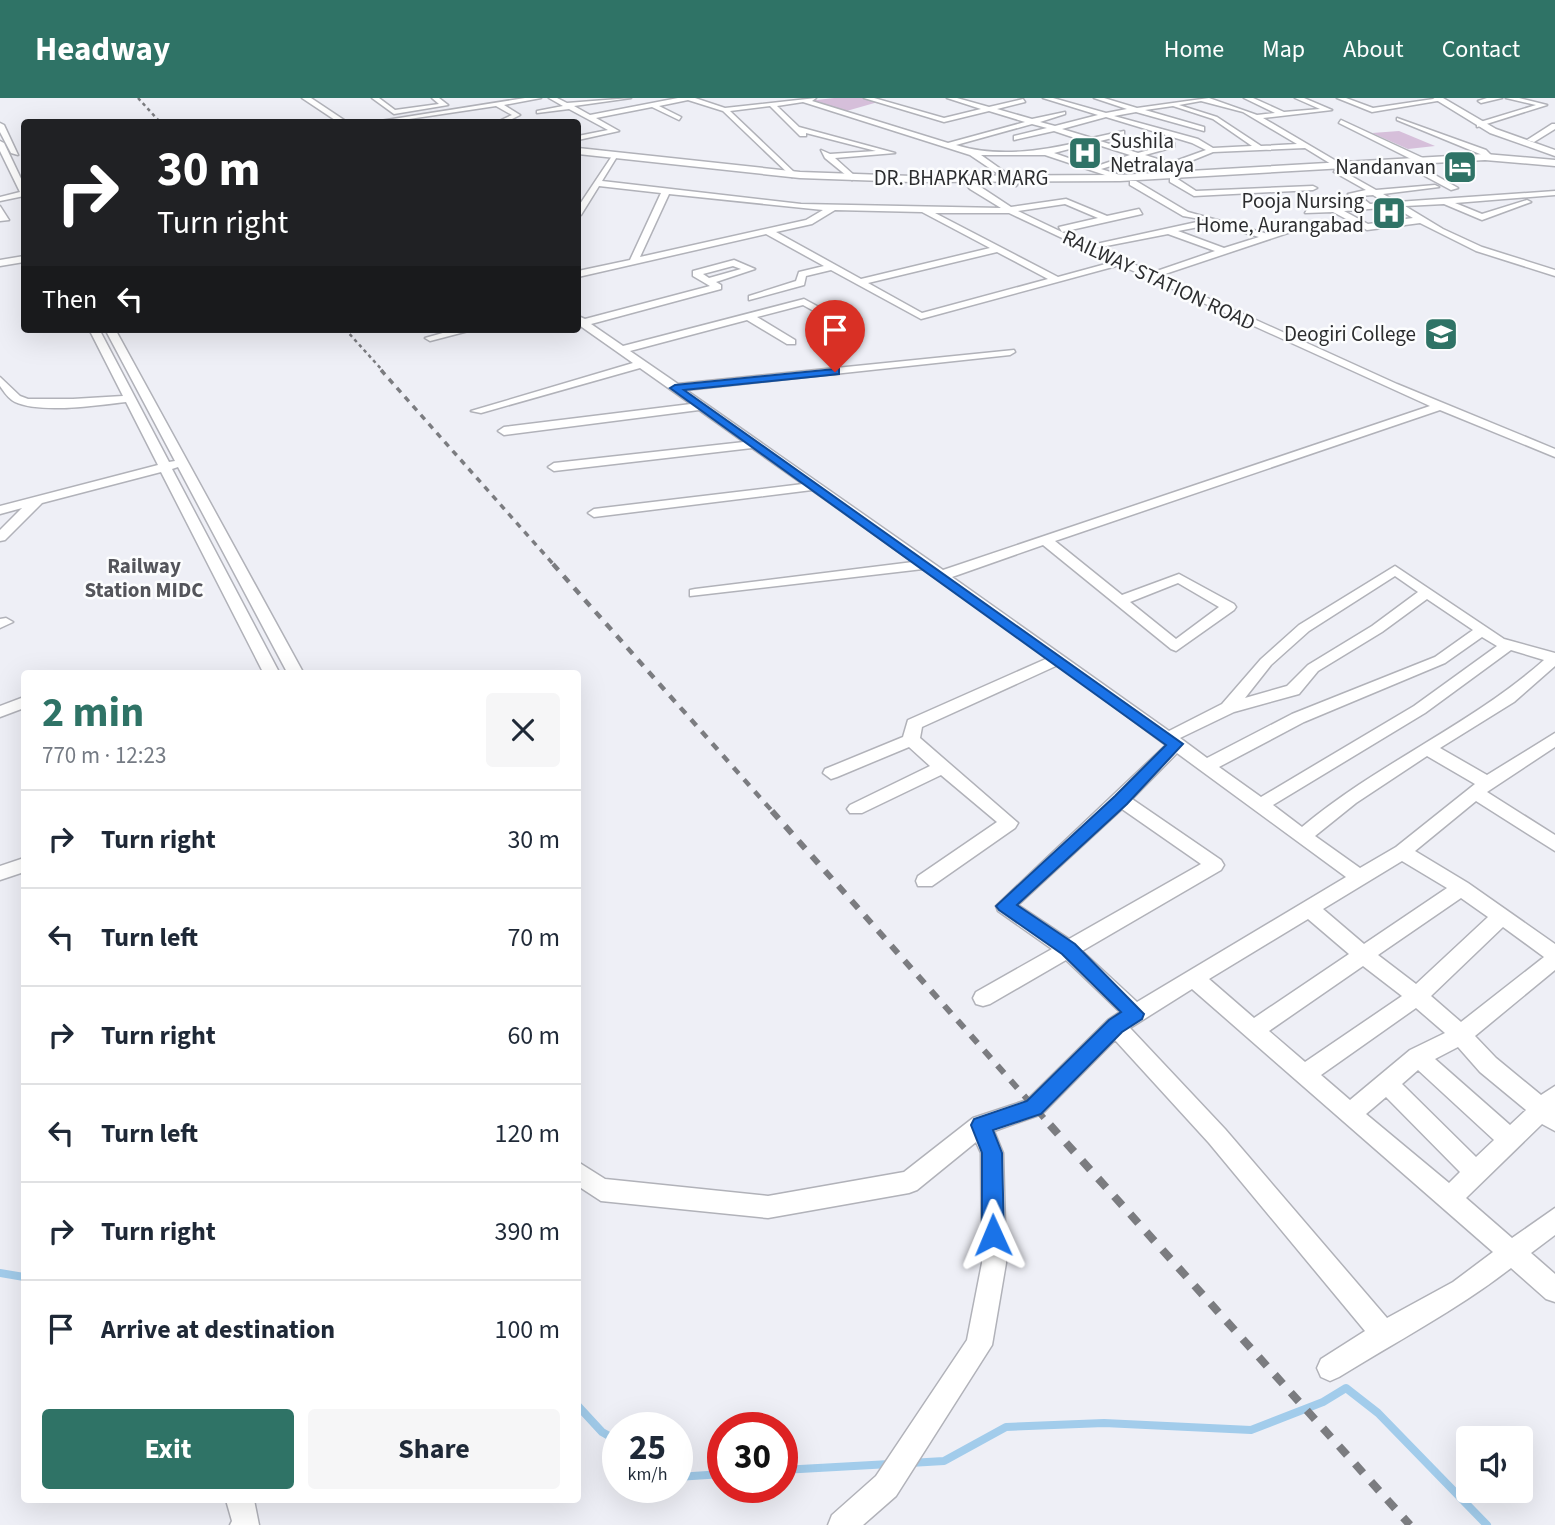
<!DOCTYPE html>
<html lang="en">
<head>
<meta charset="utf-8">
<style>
	:root { --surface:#fff; --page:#f6f6f7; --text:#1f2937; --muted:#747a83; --line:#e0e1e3; --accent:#2f7366 }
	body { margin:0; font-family:"Source Sans 3",sans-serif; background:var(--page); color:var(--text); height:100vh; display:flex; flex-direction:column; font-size:26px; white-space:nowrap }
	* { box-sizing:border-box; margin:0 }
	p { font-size:23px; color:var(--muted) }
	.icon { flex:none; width:38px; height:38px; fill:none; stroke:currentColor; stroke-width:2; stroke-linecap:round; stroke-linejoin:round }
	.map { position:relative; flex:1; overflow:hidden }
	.drawer { position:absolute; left:21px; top:572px; width:560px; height:833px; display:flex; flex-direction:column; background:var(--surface); border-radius:7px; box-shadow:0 7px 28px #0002 }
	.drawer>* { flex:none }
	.banner { position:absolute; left:21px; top:21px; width:560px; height:214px; border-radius:7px; box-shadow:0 7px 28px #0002; background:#202124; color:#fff; overflow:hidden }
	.fabs { position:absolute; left:1456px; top:1328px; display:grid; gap:14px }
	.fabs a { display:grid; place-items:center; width:77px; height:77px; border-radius:7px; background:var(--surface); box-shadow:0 7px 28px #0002; font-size:35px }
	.speed { position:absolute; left:602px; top:1314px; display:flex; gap:14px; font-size:35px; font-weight:700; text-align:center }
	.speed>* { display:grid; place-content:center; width:91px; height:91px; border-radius:50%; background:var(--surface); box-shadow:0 7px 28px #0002; line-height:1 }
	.speed small { font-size:18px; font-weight:400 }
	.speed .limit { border:10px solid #d22; background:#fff; color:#111 }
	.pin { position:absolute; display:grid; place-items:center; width:60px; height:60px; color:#fff; margin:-72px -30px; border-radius:50% 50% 50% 0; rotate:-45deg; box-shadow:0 0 7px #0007 }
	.pin .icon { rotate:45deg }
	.me { position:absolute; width:77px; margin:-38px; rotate:359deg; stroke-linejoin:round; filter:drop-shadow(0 0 5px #0008) }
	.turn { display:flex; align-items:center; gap:24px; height:147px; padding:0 21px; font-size:32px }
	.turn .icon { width:91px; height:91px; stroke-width:2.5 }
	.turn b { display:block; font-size:49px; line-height:60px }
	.then { display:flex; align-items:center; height:66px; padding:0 21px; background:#0003; gap:14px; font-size:26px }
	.round { display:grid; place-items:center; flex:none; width:74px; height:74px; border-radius:7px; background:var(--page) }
	.summary { display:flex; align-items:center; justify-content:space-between; height:119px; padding:0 21px }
	h1 { font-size:42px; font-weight:700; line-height:52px; color:var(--accent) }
	.cta { display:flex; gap:14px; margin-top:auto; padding:14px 21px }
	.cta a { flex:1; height:80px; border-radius:7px; background:var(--accent); color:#fff; font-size:28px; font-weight:700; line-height:80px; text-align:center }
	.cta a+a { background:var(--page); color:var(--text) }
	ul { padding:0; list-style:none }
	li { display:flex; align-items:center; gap:21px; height:98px; padding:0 21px; border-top:2px solid var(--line) }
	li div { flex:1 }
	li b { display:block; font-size:26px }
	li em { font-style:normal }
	header { display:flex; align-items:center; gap:42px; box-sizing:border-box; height:98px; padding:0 35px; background:var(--accent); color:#fff }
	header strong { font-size:33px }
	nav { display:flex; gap:38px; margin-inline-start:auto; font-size:24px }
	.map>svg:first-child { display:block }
</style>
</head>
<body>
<header>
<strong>Headway</strong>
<nav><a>Home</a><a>Map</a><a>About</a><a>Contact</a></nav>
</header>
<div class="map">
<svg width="1555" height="1427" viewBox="0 0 1555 1427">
	<rect width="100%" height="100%" fill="#eeeff6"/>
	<!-- green -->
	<g fill="#d6bfda">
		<polygon points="834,0 863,0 878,4 843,14 808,3"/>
		<polygon points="1399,33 1435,48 1408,51 1372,35"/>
	</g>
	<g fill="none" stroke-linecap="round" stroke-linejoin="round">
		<!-- stream -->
		<g stroke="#a2cceb" stroke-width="8">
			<polyline points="0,1175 24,1179"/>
			<polyline points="578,1308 602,1334 618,1343"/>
			<polyline points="910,1365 944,1363 1006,1329 1104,1325 1251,1332 1323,1304 1346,1290 1378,1315 1487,1427"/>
			<polyline points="782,1372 890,1366"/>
			<polyline points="677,1379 723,1376"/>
		</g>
		<!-- minor casing -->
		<g stroke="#b1b2b9" stroke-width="3">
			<g id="minor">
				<polygon points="372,0 379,0 395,12 439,6 432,0 439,0 448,7 394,16"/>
				<polygon points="525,0 541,0 504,7 520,17 506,24 497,24 512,17 496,8 389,24 374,24"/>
				<path d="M549 0H557L567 5 631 0 574 8 590 17 678 0H695L725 10 816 0 812 3 948 45 1025 24 989 13 944 24 864 0H874L944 20 981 11 947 0H957L989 9 1023 1 1025 4 997 11 1032 21 1065 14V16L1040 24 1055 28 1098 17 1043 0H1053L1106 15 1127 11 1094 0H1104L1137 10 1209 0 1257 17 1275 15 1244 0H1253L1284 14 1320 11 1295 0H1304L1332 12 1263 20 1343 67 1336 69 1305 50 1213 54 1176 69 1186 77 1182 79 1167 70 1137 60 1101 71 1123 78 1120 82 1045 57H981L1019 84 1016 88 970 57 803 4 777 8 799 29 895 55 835 60 855 78 852 82 825 60 821 52 830 56 876 53 806 35V38H800L770 8 730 13 795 75 792 79 723 13 688 2 659 8 681 19 679 22 652 9 596 20 619 33 578 42V38L608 32 569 11 537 15V13L563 8ZM1201 3 1243 14 1297 46 1261 48 1217 19 1179 7ZM1173 8 1213 21 1252 48 1213 50 1198 41 1114 18 1136 14 1204 33V29L1145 12ZM1106 19 1192 45 1206 52 1170 65 1145 57 1174 49V45L1138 55 1100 43 1124 37V33L1092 40 1062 31ZM1032 26 1047 30 1014 38V42L1054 33 1084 43C1043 53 997 60 956 47ZM1092 45 1130 57 1094 69 1054 55Z"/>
				<polygon points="1337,0 1346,0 1373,10 1440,0 1443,2 1372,14"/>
				<polygon points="1487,0 1502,0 1481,5 1478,3"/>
				<polygon points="1506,0 1519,0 1547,7 1477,29 1477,25 1536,7"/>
				<polygon points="1397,20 1486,52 1493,59 1486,61 1480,56 1397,22"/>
				<polygon points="1341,22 1423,60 1424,62 1417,64 1339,25"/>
				<polygon points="0,25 4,27 18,57 11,55 0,34"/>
				<polygon points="1552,26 1555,26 1555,31 1534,44 1527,42"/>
				<polygon points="0,43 4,45 24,87 24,98 0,103 0,99 20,94 0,53"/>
				<path d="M614 55 618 57 602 83 801 106 1001 110 970 91 960 80 964 78 1011 109 1066 101 1107 118 1139 111 1142 116 1062 134 1059 129 1098 120 1065 106 1018 113C1053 130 1087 146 1122 161L1126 162 1151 175 1215 153 1168 136 1096 150V146L1206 122 1183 118 1130 87V83H1136L1188 114 1268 136 1303 126V130L1159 178 1397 286 1555 351V359L1440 312 1055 443 1122 497 1179 476 1234 506 1236 509 1234 512 1176 553 1171 551 1043 447 952 479 1169 633 1222 606 1261 561 1299 527 1395 468 1504 541 1555 555V568L1514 604 1440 650 1487 677 1555 635V649L1487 694 1555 737V753L1476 703 1415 753 1468 785 1555 846V872L1475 938 1496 960 1541 997 1555 988V1033L1542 1026 1466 1100 1512 1140 1555 1110V1137L1531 1155 1555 1176V1204L1546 1201 1511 1170C1457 1212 1397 1243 1339 1279L1330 1283 1321 1279 1317 1270 1321 1261 1365 1233 1209 1045 1115 942 1042 1016 994 1033 1003 1055 1006 1165 992 1247 896 1398 863 1427H828L832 1417 876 1378 967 1242 982 1165 981 1055 976 1044 917 1092 909 1095 768 1120 601 1103 578 1088V1064L605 1081 768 1098 904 1074 973 1020 1027 1002 1108 922 1120 914 1066 862 990 906 983 908 976 906 973 900 976 894 1052 851 998 813 996 808 1166 647 1058 567 922 629 920 640 1018 725 1015 730 932 788H918L916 783 918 778 997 724 941 677 862 715H850L847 711 850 707 930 668 909 649 837 679 831 681 823 675 825 671 903 639 908 622 1048 560 923 471 690 498V492L695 491 913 464 812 392 594 419 588 415 594 411 803 386 752 350 554 373 548 369 554 365 744 344 699 312 504 337 498 333 504 329 691 306 640 270 481 315 471 313 633 265 579 227 578 218 585 221 710 188 693 178V173L734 162 755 171 716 184 721 187V191L591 226 623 248 804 201 861 232 852 234 803 207 757 219 795 242V246H787L747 222 630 253 678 286 1014 252 1015 254 1010 257 686 292 943 472 1430 308 1120 167 921 221 831 172 806 178 804 187 749 202V198L796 183 799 174 824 168 766 136 578 179V173L630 162 661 95 599 88 581 117H578V109ZM669 96 823 112 806 122 640 159ZM835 112 922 114 990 150 861 181 776 134 812 126ZM935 115H1009L1113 164 1058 179ZM1214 126 1259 139 1224 150 1178 133ZM997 154 1048 181 922 215 868 185ZM733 168 741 171 709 180 703 176ZM1395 478 1418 494 1372 528 1308 567 1287 588 1245 600 1271 567 1309 533ZM1178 485 1219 509 1176 541 1130 504ZM1427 501 1473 532 1435 559 1292 616 1207 660 1180 640 1234 614 1299 596 1318 573 1382 534ZM1482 539 1497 548 1414 608 1261 699 1219 669 1304 624 1445 565ZM1511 552 1544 562C1471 627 1378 665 1302 729L1273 707 1425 615ZM1177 655 1346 779 1137 904 1082 853 1221 772 1224 767 1221 762 1132 701ZM1427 658 1475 686 1396 749 1360 770 1315 738 1356 705ZM1122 711 1201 766 1069 841 1018 807ZM1402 763 1447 790 1364 846 1323 811ZM1461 800 1488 819 1416 886 1378 857ZM1308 821 1349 856 1254 920 1209 881ZM1503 829 1544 859 1461 924 1431 898ZM1363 868 1402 898 1305 964 1269 933ZM1192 891 1493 1154 1453 1184 1387 1220 1225 1031 1130 930ZM1416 910 1445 935 1410 952 1350 1002 1321 977ZM1458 949 1480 974 1526 1012 1510 1027 1435 961ZM1418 972 1494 1042 1476 1059 1402 986ZM1386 999 1460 1074 1449 1085 1366 1016Z"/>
				<polygon points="1408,65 1414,65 1458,90 1451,92 1408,69"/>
				<path d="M1337 70 1376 92 1435 87 1439 89 1383 96 1397 104 1555 93V97L1455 105 1482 116 1527 102 1531 104 1482 122 1444 106 1405 108 1443 131 1482 149 1555 172V178L1476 153 1420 125 1367 132 1333 114 1305 115 1308 110 1361 107 1348 96 1366 92 1334 74ZM1373 97 1386 105 1370 106 1360 98ZM1394 109 1413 120 1368 126 1344 113Z"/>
				<polygon points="1170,80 1176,80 1196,93 1313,88 1317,90 1313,92 1194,98 1170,84"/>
				<polygon points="0,108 9,122 0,123"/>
				<polygon points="24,158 24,164 0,168 0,162"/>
				<path d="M89 231H99L169 364 175 363 105 231H115L304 576H288L178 369 172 371 280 576H264L161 374 42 405 5 442 0 443V432L22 410 0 416V408L158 367 126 304C98 307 41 316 15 304 9 301 4 294 0 288V279L20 298 28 301H73L123 298Z"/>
				<polygon points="457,231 476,231 430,243 425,240"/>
				<polygon points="6,520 13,524 0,530 0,521"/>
				<polygon points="24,599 24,610 0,619 0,608"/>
				<polygon points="24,760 24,774 0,782 0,768"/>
				<polygon points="226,1402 254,1402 259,1427 230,1427 232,1423"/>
			</g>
		</g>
		<!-- major casing -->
		<g stroke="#b1b2b9" stroke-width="3">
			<g id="major">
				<polygon points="302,0 311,0 347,24 338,24"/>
				<polygon points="1433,0 1443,0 1496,31 1555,52 1555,58 1490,35"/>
				<polygon points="578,50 800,74 912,78 1120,77 1485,56 1555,62 1555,68 1485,62 1120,83 912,84 800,80 578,56"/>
			</g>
		</g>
		<!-- minor -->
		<use href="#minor" fill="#fff" fill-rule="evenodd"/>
		<!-- major -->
		<use href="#major" fill="#fff" fill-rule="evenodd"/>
		<!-- rail-far4 -->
		<g stroke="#7b7c80" stroke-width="2.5" stroke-dasharray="3.5 3.5" stroke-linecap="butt">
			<polyline points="138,0 160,24"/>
			<polyline points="345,231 383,273"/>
		</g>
		<!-- rail-far3 -->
		<polyline stroke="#7b7c80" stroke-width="3.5" stroke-dasharray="6 6" stroke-linecap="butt" points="381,272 554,467"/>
		<!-- rail-far2 -->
		<polyline stroke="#7b7c80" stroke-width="4.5" stroke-dasharray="8 8" stroke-linecap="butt" points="553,466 773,714"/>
		<!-- rail-far1 -->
		<polyline stroke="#7b7c80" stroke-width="6" stroke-dasharray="10 10" stroke-linecap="butt" points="772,713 1051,1028"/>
		<!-- rail -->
		<polyline stroke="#7b7c80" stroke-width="8" stroke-dasharray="12 12" stroke-linecap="butt" points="1050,1027 1410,1427"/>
	</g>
	<!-- route -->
	<polygon fill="#1a73e8" stroke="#114b97" stroke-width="2" points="835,271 839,271 839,276 684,292 1183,646 1127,706 1017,807 1075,846 1144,916 1142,921 1122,934 1041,1016 993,1032 1002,1055 1004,1137 1001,1145 993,1148 985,1145 982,1137 982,1055 971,1027 974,1021 1027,1003 1109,922 1121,914 1062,856 999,812 996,808 1115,698 1166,647 670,290 675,287"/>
	<!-- icons -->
	<defs>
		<g id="hospital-square" transform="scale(1.75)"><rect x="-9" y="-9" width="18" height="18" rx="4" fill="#2f7366" stroke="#fcfdfe"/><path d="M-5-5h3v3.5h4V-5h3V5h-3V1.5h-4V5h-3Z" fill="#fff"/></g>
		<g id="hotel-square" transform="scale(1.75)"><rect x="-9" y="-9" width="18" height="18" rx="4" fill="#2f7366" stroke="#fcfdfe"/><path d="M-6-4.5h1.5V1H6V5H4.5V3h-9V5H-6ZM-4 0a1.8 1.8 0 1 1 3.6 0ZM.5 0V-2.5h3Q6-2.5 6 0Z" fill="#fff"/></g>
		<g id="university-square" transform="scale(1.75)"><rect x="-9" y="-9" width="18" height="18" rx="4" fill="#2f7366" stroke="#fcfdfe"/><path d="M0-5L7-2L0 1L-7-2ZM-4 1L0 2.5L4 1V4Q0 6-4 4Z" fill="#fff"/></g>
	</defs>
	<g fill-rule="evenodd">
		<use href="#hospital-square" x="1085" y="55"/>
		<use href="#hotel-square" x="1460" y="69"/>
		<use href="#hospital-square" x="1389" y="115"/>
		<use href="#university-square" x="1441" y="236"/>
	</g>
	<g text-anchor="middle" stroke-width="5" stroke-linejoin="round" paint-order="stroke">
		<!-- far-poi labels -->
		<g font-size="21" fill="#2c2d2f" stroke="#fcfdfe" text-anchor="end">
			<text x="1110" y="50" text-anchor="start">Sushila<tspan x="1110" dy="24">Netralaya</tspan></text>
			<text x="1436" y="76">Nandanvan</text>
			<text x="1364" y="110">Pooja Nursing<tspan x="1364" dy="24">Home, Aurangabad</tspan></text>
			<text x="1416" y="243">Deogiri College</text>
		</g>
		<!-- far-street labels -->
		<g font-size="21" fill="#2c2d2f" stroke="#fcfdfe">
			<text x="961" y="87">DR. BHAPKAR MARG</text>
			<text transform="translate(1159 182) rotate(25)" y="7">RAILWAY STATION ROAD</text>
		</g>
		<!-- far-neighbourhood labels -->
		<g font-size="21" font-weight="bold" fill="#54555b" stroke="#fcfdfe">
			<text x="144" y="475">Railway<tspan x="144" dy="24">Station MIDC</tspan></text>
		</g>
	</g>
</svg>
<div class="fabs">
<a><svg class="icon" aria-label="sound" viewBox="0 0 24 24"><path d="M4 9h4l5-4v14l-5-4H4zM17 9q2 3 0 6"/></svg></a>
</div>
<div class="speed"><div>25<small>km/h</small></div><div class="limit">30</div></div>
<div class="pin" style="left:835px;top:274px;background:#d93025"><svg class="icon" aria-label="arrive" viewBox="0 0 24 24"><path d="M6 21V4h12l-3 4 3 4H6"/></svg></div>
<svg class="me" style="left:993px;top:1137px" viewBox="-20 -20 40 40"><path d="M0-17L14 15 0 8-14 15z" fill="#1a73e8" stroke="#fff" stroke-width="4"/></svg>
<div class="banner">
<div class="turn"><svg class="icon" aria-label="right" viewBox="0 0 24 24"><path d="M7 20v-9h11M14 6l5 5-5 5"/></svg><div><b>30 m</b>Turn right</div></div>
<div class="then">Then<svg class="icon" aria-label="left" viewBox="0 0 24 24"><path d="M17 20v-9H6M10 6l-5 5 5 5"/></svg></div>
</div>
<section class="drawer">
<div class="summary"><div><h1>2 min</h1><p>770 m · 12:23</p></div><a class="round"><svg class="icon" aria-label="close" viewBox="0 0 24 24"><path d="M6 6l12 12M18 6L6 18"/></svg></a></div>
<ul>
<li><svg class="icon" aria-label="right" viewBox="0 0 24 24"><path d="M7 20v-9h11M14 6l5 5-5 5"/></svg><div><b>Turn right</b></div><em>30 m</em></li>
<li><svg class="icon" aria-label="left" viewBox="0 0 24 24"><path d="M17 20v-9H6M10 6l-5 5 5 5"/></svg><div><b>Turn left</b></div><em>70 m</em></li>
<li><svg class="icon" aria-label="right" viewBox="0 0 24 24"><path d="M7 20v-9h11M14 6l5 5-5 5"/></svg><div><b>Turn right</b></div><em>60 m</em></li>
<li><svg class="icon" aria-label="left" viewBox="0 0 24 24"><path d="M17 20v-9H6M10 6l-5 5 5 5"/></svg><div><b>Turn left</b></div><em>120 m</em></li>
<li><svg class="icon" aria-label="right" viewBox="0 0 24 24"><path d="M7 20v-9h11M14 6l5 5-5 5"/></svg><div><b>Turn right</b></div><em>390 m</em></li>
<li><svg class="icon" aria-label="arrive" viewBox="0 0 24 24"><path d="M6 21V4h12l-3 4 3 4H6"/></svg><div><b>Arrive at destination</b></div><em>100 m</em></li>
</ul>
<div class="cta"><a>Exit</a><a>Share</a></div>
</section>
</div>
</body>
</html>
